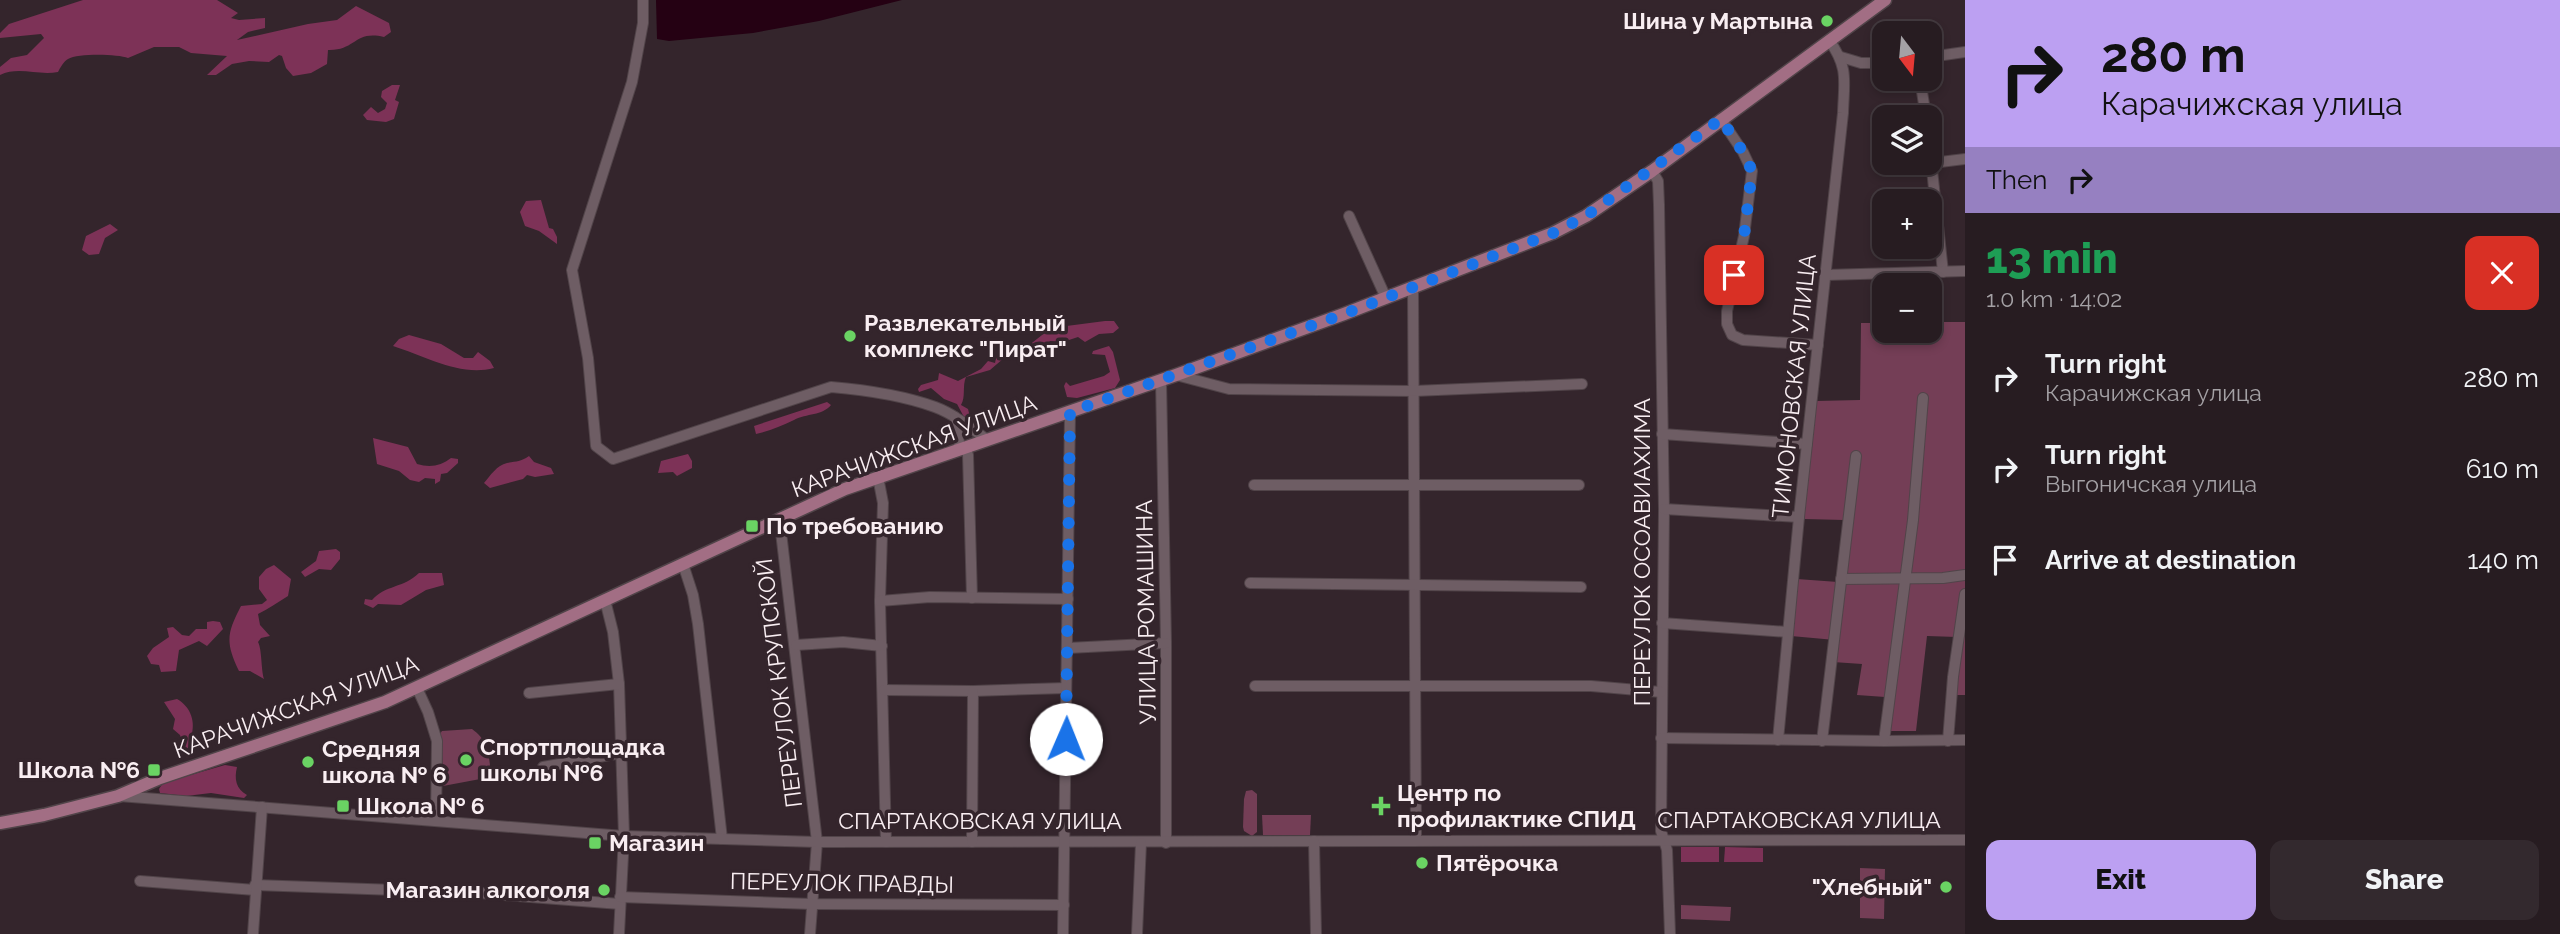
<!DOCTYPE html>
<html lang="en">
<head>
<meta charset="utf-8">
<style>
	:root { --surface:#271c21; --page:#33292e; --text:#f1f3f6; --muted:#a4a1a5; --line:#433a3f; --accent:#bca0f2 }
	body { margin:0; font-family:Raleway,sans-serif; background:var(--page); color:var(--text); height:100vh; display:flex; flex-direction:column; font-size:26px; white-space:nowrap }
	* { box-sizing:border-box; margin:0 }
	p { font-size:23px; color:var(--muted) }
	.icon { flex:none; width:38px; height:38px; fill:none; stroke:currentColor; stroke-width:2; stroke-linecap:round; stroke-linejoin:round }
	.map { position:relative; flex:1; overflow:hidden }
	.sheet { display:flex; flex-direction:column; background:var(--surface); width:595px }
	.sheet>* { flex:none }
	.top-card { background:#bca0f2; color:#111; overflow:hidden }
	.needle { width:46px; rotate:164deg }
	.fabs { position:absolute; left:1872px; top:21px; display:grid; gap:14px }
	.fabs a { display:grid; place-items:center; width:70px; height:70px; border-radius:14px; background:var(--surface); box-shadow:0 4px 10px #0003,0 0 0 2px var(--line); font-size:35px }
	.pin { position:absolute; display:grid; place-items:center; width:60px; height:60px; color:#fff; margin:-30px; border-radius:14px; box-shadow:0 4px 10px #0006 }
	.me { position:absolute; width:77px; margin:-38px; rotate:1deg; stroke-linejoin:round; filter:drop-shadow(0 0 5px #0008) }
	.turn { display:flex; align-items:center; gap:24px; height:147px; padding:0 21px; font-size:32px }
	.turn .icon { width:91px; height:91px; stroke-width:2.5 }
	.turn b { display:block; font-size:49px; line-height:60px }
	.then { display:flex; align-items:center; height:66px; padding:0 21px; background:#0003; gap:14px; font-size:26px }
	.round { display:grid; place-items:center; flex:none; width:74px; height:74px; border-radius:14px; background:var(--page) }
	.overview { display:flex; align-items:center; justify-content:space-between; height:119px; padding:0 21px }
	h1 { font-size:42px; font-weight:800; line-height:52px; color:#1e9e55 }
	.button { display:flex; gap:14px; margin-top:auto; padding:14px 21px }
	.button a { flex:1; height:80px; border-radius:14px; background:var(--accent); color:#111; font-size:28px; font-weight:800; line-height:80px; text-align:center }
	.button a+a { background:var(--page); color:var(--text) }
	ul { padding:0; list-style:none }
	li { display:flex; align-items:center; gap:21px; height:91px; padding:0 21px }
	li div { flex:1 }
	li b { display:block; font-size:26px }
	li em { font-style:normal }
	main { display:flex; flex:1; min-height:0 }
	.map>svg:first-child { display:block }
</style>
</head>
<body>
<main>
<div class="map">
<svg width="1965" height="934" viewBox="0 0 1965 934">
	<rect width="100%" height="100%" fill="#34252c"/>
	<!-- green -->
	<g fill="#743e56">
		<polygon points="1930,322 1965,322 1965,695 1950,695 1957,637 1927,636 1916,731 1882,731 1885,697 1857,695 1862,664 1833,662 1835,640 1791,636 1797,579 1838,582 1844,520 1804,519 1816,401 1860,400 1861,323 1885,323 1885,331 1930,331"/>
		<path d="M472 729C490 742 489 756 491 777L443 786 442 751 439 735 442 731Z"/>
		<polygon points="1252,790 1257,794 1257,832 1252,836 1244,831 1243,827 1244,799 1246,791"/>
		<polygon points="1262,815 1311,815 1310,835 1263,835"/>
		<polygon points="1860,868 1885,869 1884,919 1860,918"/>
		<polygon points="1681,905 1731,907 1730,921 1681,919"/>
	</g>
	<!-- forest -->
	<g fill="#7d3257">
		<path d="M83 0H217L238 13 231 18 239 20 265 18V28L248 32 237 40 308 24 337 20 356 6 389 23 391 32 384 37C354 30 356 51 328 50L327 64 311 73 293 76 286 68 282 56 279 55 269 62 249 61 232 64 216 75H207L227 56 191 53 179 47H154L128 58C118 54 78 53 68 59 64 61 60 68 58 72 38 76 19 66 0 75V67L11 58 27 55 44 38 41 34 0 38V33L9 24Z"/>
		<polygon points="392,85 400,85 395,100 399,102 394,119 386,122 367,120 363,115 371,107 378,113 385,109 387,103 381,97 382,91"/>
		<polygon points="541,200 549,228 553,229 557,237 557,244 539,231 525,226 520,212 526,201"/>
		<polygon points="110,224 118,230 105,238 99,254 89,255 82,250 86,236"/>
		<path d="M1105 321H1114L1119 328 1113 333 1099 334 1085 342 1078 337 1063 342 1050 341C1039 358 1034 350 1018 357L1015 355 1004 358 990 370 966 377C962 386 966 397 961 405L968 409 970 417 965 419 957 404 944 399 931 388 919 392 918 389 921 385 938 380 939 373 958 381 981 369 988 361 995 363 997 353 1028 346 1051 328Z"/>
		<path d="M409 335 441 344 464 358H473L478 352 490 361 494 368C460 377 425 356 393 346L399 339Z"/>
		<polygon points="1109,346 1113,352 1120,380 1115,388 1077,398 1067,397 1064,386 1066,382 1070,386 1104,376 1110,372 1105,355 1092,354 1093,351"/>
		<path d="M827 402 831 405C822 416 807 413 794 420 781 426 770 431 756 434L754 426Z"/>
		<path d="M373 438 408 447 417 464C430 468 441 466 451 458L458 459V463L447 473 441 474 440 481 435 484V479L425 478 419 482 410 480 399 471 377 464Z"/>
		<polygon points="688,454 692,461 692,468 677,476 673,472 658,473 661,461"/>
		<path d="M529 456 534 462 551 468 554 474 535 477 527 475 523 479 490 488 484 483C490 476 497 465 507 463 517 461 520 462 529 456Z"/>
		<polygon points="336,549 340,552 340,559 331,570 319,569 305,577 301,572 316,561 319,551"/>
		<path d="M274 565 291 579 288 596C278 602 268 609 258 614L260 625 270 636 261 638 258 642C262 649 261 669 264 679L250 671H239C225 642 227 633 241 606L262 604 267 600 259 589V577L266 569Z"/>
		<path d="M419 573H442L444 585 426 590 401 605 378 604 373 608 364 604 365 599 372 600C385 585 404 588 419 573Z"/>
		<polygon points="213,621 220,622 223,629 207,646 199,641 179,650 176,671 161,672 159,665 151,664 147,656 153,648 169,637 167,628 173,627 182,635 189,636 196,629 207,629 207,622"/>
		<path d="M177 699C191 707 196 722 191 737L196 750 193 757 187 758 180 735 173 729 175 719 164 702Z"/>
		<path d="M225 765 237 767C234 779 236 789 247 795L244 798 211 793 186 796 160 793 159 789 163 783Z"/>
		<rect x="1681" y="847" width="38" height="15"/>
		<polygon points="1725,847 1763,848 1763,862 1724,862"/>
	</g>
	<!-- water -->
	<polygon fill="#250113" points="656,0 902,0 819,21 753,33 669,41 657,39"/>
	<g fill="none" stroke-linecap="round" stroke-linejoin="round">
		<!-- minor casing -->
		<g stroke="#514449" stroke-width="12">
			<g id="minor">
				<path d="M643 0V23L632 82 572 270 588 358 596 446 613 459 831 387C866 390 902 395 935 407 954 414 971 428 987 440"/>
				<polyline points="1841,57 1861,63 1885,63"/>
				<polyline points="1930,57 1965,52"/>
				<polyline points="1920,79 1926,117"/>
				<polyline points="1721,119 1743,152 1752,171 1744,236 1727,311 1727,324 1732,335 1743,340 1818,345"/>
				<polyline points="1930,151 1943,272"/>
				<polyline points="1932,163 1965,159"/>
				<polyline points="1652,171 1658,181 1659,205 1664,509 1661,831 1667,850 1670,934"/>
				<polyline points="1349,216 1386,298"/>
				<polyline points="1825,275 1965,271"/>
				<polyline points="1413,287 1416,841"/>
				<polyline points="1176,375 1229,389 1414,391 1582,384"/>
				<polyline points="1161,380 1166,643 1166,843"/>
				<polyline points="955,417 960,449"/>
				<polyline points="1662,434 1807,444"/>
				<polyline points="965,447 968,455 972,598"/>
				<polyline points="878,477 883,503 880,601 886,842"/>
				<polyline points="1254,485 1579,485"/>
				<polyline points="1664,509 1799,517"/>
				<polyline points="776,520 781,532 817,842 810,934"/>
				<polyline points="683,564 693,595 698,624 722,839"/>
				<polyline points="1841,579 1943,578 1965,575"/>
				<polyline points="1250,583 1581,587"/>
				<polyline points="605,600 613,632 619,684 624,836 619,934"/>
				<polyline points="880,601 930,597 1068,599"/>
				<polyline points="1662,623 1788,632"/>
				<polyline points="796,645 843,642 882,646"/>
				<polyline points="1068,648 1166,643"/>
				<polyline points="1255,686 1591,686 1661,692"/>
				<polyline points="417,688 428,712 437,741 436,821"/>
				<polyline points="884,690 973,691 1066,688"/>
				<polyline points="529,693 619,684"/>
				<polyline points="1661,738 1884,741 1965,740"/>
				<path d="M1778 740 1799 517 1843 113C1844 81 1849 68 1829 40"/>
				<polyline points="1822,741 1856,456"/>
				<polyline points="1884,741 1913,520 1923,398"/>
				<polyline points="1948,741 1953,677 1965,594"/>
				<polyline points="543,767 621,753"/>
				<polyline points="119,796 624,836 817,842 1965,840"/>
				<polyline points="1314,841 1316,934"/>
				<polyline points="972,842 973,691"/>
				<polyline points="140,881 255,890"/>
				<polyline points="255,885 480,893 620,904"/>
				<polyline points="620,897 812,904 1064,905"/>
				<polyline points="253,934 262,807"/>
				<polyline points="1063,934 1070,413"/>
				<polyline points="1137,934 1141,843"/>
			</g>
		</g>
		<!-- major casing -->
		<g stroke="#514449" stroke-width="15">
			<polyline id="major" points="0,823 44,815 118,796 160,778 385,702 845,489 1176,375 1344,314 1553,233 1586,216 1652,171 1885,0"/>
		</g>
		<!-- minor -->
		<use href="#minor" stroke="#6e5d64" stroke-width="10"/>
		<!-- major -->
		<use href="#major" stroke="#a26e84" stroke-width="12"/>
	</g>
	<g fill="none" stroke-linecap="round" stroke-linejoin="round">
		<!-- route -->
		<polyline stroke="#1a73e8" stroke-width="12" stroke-dasharray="0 21.6" points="1066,739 1070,412 1344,314 1553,233 1586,216 1721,119 1743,152 1752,171 1744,236 1734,275"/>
	</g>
	<!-- markers -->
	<g fill="#6ad363" stroke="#34252c" stroke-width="2.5">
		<circle cx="1827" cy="21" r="7"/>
		<circle cx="850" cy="336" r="7"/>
		<rect x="745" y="519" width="14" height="14" rx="3.5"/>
		<circle cx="466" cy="760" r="7"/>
		<circle cx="308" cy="762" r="7"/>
		<rect x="147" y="763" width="14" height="14" rx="3.5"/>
		<rect x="336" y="799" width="14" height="14" rx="3.5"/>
		<path d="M1377.5 795.5h7v7h7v7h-7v7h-7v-7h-7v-7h7z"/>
		<rect x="588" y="836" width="14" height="14" rx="3.5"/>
		<circle cx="1422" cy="863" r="7"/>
		<circle cx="1946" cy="887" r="7"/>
		<circle cx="604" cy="890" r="7"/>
	</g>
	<g text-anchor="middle" stroke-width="7" stroke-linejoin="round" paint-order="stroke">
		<!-- poi labels -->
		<g font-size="23" font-weight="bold" fill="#f9eef2" stroke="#34252c" text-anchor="start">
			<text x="1813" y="29" text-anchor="end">Шина у Мартына</text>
			<text x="864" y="331">Развлекательный<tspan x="864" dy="26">комплекс "Пират"</tspan></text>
			<text x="766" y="534">По требованию</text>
			<text x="480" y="755">Спортплощадка<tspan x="480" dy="26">школы №6</tspan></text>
			<text x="322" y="757">Средняя<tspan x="322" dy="26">школа № 6</tspan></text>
			<text x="140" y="778" text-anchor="end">Школа №6</text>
			<text x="1397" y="801">Центр по<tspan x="1397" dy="26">профилактике СПИД</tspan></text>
			<text x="357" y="814">Школа № 6</text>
			<text x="609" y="851">Магазин</text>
			<text x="1436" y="871">Пятёрочка</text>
			<text x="1932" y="895" text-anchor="end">"Хлебный"</text>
			<text x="590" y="898" text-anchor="end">Магазин алкоголя</text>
		</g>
		<!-- street labels -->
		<g font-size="23" fill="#f9eef2" stroke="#34252c">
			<text transform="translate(1794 386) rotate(-84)" y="8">ТИМОНОВСКАЯ УЛИЦА</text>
			<text transform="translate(914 446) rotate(-20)" y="8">КАРАЧИЖСКАЯ УЛИЦА</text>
			<text transform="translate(1642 552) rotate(-90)" y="8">ПЕРЕУЛОК ОСОАВИАХИМА</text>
			<text transform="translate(1146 612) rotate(-91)" y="8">УЛИЦА РОМАШИНА</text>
			<text transform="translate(779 683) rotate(-97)" y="8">ПЕРЕУЛОК КРУПСКОЙ</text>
			<text transform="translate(296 707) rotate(-20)" y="8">КАРАЧИЖСКАЯ УЛИЦА</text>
			<text x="1799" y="828">СПАРТАКОВСКАЯ УЛИЦА</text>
			<text x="980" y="829">СПАРТАКОВСКАЯ УЛИЦА</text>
			<text transform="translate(842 883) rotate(1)" y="8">ПЕРЕУЛОК ПРАВДЫ</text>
		</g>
	</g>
</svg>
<div class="fabs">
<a><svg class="needle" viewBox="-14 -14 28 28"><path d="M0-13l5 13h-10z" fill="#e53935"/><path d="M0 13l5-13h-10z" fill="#a4a1a5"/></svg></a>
<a><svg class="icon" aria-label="layers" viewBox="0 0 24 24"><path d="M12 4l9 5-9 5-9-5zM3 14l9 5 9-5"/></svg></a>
<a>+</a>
<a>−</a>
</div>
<div class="pin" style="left:1734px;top:275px;background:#d93025"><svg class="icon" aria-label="arrive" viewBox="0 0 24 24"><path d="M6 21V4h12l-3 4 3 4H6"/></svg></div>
<svg class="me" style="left:1066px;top:739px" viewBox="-20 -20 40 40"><circle r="19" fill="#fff"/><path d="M0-13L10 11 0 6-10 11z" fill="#1a73e8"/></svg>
</div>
<section class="sheet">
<div class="top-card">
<div class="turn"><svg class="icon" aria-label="right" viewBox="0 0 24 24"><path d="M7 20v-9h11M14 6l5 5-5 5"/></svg><div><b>280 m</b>Карачижская улица</div></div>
<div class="then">Then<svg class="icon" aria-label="right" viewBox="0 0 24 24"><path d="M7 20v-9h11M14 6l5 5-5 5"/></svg></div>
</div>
<div class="overview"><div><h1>13 min</h1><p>1.0 km · 14:02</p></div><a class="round" style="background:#d93025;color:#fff"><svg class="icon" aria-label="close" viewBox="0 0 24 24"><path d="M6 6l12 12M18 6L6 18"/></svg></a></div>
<ul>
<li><svg class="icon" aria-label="right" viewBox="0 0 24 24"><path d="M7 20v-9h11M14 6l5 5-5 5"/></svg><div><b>Turn right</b><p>Карачижская улица</p></div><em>280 m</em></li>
<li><svg class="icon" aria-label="right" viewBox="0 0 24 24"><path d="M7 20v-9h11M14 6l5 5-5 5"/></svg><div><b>Turn right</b><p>Выгоничская улица</p></div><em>610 m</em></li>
<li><svg class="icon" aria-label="arrive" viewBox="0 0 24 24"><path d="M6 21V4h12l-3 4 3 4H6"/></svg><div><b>Arrive at destination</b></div><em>140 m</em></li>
</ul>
<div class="button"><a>Exit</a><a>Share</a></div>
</section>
</main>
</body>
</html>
